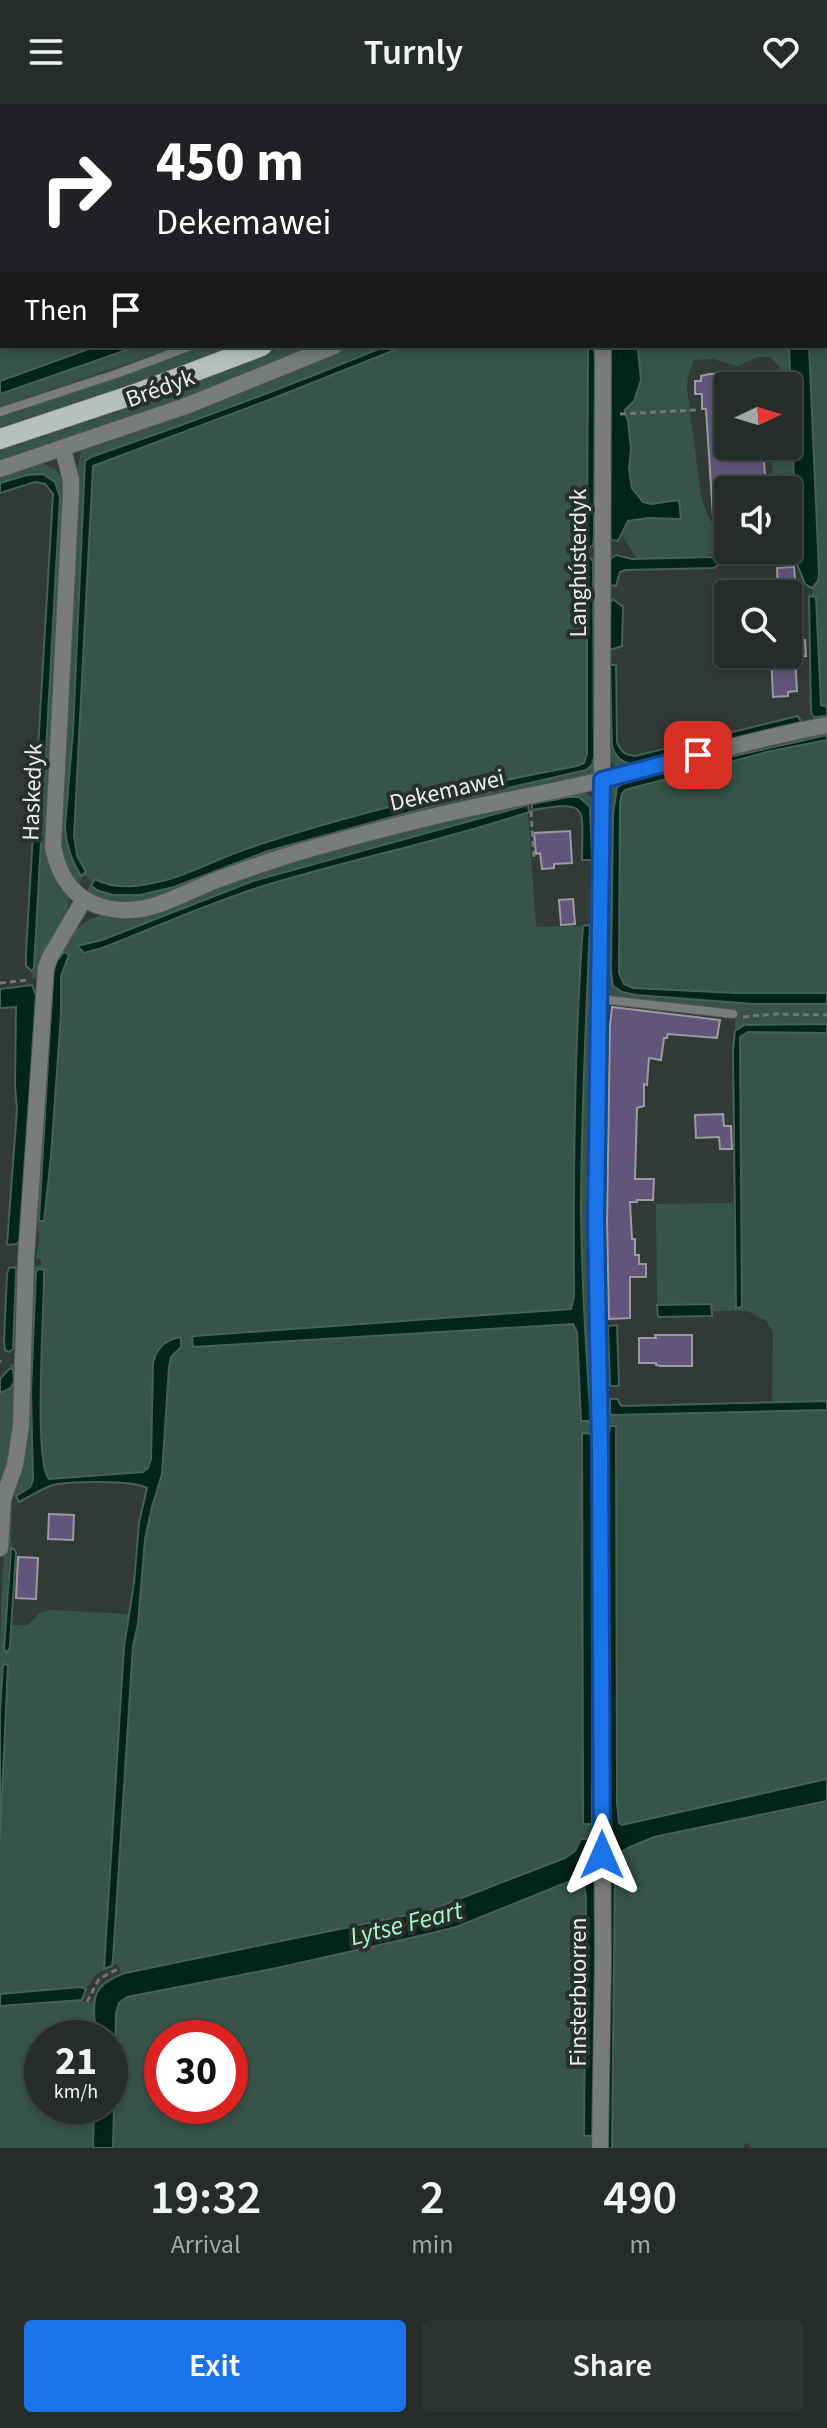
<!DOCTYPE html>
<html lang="en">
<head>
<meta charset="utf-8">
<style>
	:root { --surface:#262c28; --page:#2e3430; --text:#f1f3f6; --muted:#a4a7a8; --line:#424845; --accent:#1a73e8 }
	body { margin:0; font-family:"Source Sans 3",sans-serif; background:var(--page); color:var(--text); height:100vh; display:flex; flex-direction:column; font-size:30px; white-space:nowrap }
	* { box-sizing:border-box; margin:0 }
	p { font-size:26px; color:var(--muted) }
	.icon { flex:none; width:44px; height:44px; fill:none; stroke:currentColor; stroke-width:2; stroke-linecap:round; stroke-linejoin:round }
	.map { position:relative; height:2044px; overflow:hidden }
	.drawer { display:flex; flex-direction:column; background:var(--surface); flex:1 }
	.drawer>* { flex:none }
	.banner { position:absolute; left:0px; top:0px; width:828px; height:244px; box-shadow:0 4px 12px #0003,0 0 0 2px var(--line); background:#202124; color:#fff; overflow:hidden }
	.needle { width:52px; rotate:86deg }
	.controls { position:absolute; left:714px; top:268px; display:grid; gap:16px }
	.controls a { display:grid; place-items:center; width:88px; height:88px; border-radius:8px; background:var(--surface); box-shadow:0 4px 12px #0003,0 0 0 2px var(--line); font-size:40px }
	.speed { position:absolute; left:24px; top:1916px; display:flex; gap:16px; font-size:40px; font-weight:700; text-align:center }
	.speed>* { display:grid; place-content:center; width:104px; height:104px; border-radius:50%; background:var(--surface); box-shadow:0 4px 12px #0003,0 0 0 2px var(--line); line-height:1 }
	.speed small { font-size:20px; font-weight:400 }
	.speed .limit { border:12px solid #d22; background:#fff; color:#111 }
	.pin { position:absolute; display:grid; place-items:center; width:68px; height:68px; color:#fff; margin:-34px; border-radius:16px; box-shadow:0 4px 12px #0006 }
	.me { position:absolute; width:88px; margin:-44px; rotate:0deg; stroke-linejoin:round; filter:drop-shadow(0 0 6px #0008) }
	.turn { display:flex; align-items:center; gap:28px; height:168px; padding:0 24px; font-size:36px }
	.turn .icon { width:104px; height:104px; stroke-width:2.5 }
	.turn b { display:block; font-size:56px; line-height:68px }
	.then { display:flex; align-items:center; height:76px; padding:0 24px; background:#0003; gap:16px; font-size:30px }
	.eta { display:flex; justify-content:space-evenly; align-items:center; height:136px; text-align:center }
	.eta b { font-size:48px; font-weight:600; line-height:56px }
	.button { display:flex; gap:16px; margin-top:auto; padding:16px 24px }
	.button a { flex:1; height:92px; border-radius:8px; background:var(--accent); color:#fff; font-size:32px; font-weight:600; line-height:92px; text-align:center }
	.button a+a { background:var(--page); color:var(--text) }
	header { display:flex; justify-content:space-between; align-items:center; height:104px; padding:0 24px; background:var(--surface); font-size:36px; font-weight:600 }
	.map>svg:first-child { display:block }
</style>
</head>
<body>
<header><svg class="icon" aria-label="menu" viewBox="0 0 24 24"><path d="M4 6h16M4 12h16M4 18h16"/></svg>Turnly<svg class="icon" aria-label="heart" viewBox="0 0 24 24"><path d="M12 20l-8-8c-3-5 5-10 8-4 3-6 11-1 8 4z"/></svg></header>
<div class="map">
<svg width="827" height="2044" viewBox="0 0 827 2044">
	<rect width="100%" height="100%" fill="#323a36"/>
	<!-- green -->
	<g fill="#385448" fill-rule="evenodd">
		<polygon points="0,0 319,0 319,2 2,2 2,242 97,242 0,277"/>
		<polygon points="599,0 808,0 801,2 599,2"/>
		<polygon points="827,88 827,603 821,601 816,493 812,492 812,484 818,477 819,468 809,242 826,242"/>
		<polygon points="138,242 179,242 0,303 0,290"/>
		<polygon points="203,242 239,242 175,267 0,326 0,312"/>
		<polygon points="286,242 320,242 184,297 0,358 0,344 168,288"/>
		<path d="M348 242H386C289 282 191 319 91 353L85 357 66 737 86 768 77 752 74 732 93 362 274 294 405 242H588L587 442 594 431V242H598L597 443 590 444V453H597L596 666 592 671 156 795 126 802 85 789 92 778 84 771 77 783 58 744 76 370 81 348 87 343 265 278ZM587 650V666L580 669C477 690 375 717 273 746 217 762 158 804 99 787L95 776C117 786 142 782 166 775 193 768 219 754 246 745 354 708 465 683 577 662L584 659Z"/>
		<path d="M637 242H789L797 460 780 454 774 449 755 446H788V386H774L771 342H788V282H776L781 272V265L770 253H758L737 262 713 255 694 256 688 272 687 285 701 392 709 414 715 423 728 428V443C701 459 666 454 636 454L622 431 624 423 629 417 648 414H681L679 397C669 398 656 402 647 399 618 389 636 334 625 310L638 245Z"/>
		<polygon points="41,359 55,365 64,377 48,741 69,796 66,816 40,874 32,875 40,772 59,384 27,371 0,379 0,371"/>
		<path d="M613 557 610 561C610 580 606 636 615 650 618 656 624 658 631 660L800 618 802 614 803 622 620 665 612 660 606 652 609 558Z"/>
		<polygon points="827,625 827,631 766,643 623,679 613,710 611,868 636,891 754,900 827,900 827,920 744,921 735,927 735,906 612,893 605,882 608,688 615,679"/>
		<polygon points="827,636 827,889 736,889 633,884 624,880 619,869 620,699 622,690 625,686 771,647"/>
		<polygon points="584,688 592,693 596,700 597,756 592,756 592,712 569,693 532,700 532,696"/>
		<path d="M528 697V701L506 709 332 754 253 777 102 836 78 842 102 844 254 785 369 751 502 718 528 708 536 823 583 822 577 911 573 1070 574 1202 571 1206 559 1207 194 1232 192 1234 193 1243 574 1220 577 1228 581 1316 590 1317 581 1108 585 924 590 821H596C588 947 586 1072 587 1198L592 1199 598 1742 581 1735 575 1747 565 1754 428 1807 122 1870 117 1860 112 1862 133 1542 138 1520 145 1435 152 1403 162 1370 169 1263 171 1253 177 1246 153 1259 151 1355 148 1364 143 1368 49 1375C33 1358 45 1200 44 1167L38 1166 36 1168 31 1287 33 1376 25 1387 13 1392 31 1164 41 1161V1155H36L39 1136 35 1089 53 856C69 833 80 813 110 810L278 759ZM69 855 63 862 61 872V910L51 1052 45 1116H39L53 869ZM582 1330 592 1331V1719L583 1720Z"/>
		<polygon points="748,928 827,929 827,1297 772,1299 773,1227 765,1216 747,1207 712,1207 710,1200 657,1201 656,1100 733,1099 736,1203 741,1118 739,939 740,933"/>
		<polygon points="10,1260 15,1260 17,1323 0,1386 0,1289 11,1283"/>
		<polygon points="609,1296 610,1310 613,1311 827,1306 827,1675 622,1721 619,1719 617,1699 616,1323 610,1322 607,1348 611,1734 605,1741 604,1304"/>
		<path d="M8 1409 12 1411 11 1437 14 1445 9 1448 4 1544 6 1547 9 1546 12 1521H28L39 1509 51 1506 129 1510 124 1543 104 1865 95 1871 86 1885 85 1883 0 1890V1735L8 1561 3 1560 0 1607C0 1541 0 1474 8 1409Z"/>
		<polygon points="827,1698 827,2044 751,2044 749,2040 745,2039 743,2044 612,2044 613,1761 611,1762 608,1990 609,1756 628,1744 654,1733"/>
		<path d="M575 1775H583L586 1793 584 2031 595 2026 597 2044H113L116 1909 119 1899 127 1893 277 1864 428 1830 456 1823ZM162 1934H230V2002H162Z"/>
		<polygon points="95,1891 95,1934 42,1934 42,2002 94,2002 93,2044 0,2044 0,1902 74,1896 92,1899"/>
	</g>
	<!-- water -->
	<g fill="#022419" stroke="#476158" stroke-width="2">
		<polygon points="97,242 138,242 0,290 0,277"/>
		<path d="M386 242H405L274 294 93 362 74 732 77 752 86 768 81 772C71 756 66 742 65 723L73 626 85 357 91 353C191 319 289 282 386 242Z"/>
		<polygon points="588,242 594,242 595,260 594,431 593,442 587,443"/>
		<polygon points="609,242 637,242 638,245 641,276 634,297 625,306 625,310 628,317 631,345 629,365 632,384 643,398 651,400 679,396 681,415 648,414 628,417 618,437 611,436 609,430"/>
		<polygon points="789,242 809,242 819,468 818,477 812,484 805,480 797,460"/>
		<polygon points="43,370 55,378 60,393 34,864 32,867 26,862 26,848 53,390 45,380 35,378 0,389 0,379 27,371"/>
		<polygon points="616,451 632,455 712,453 717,454 718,461 714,464 625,466 620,468 616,482 610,481 610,455"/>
		<path d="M590 454 593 457 594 653 592 661 586 666 443 699 268 747 174 783 140 791H113L99 787 91 782 95 775C117 787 142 782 166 776 193 769 219 754 246 745 354 708 465 683 577 662L584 659 587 650V455Z"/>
		<polygon points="809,492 816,493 821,601 827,603 827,612 814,613 811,609"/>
		<polygon points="613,495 623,503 622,542 610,546 610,499"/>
		<path d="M610 561H616L617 638C621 648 625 651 635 652L798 612 801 618 631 660C620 657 616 653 612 642Z"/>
		<polygon points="827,631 827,636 771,647 625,686 622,690 620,699 619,869 624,880 633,884 736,889 827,889 827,900 754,900 636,891 622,888 613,882 611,868 613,710 617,683 632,675"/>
		<path d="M569 693H579L590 703 592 756H582C582 703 591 696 532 706V700Z"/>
		<path d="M528 701 529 708C440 738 347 756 257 784 205 801 153 824 102 844L84 849 77 842 102 836 253 777Z"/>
		<path d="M590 821C586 917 581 1013 581 1109 582 1178 586 1248 591 1317H581L577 1228 573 1220 193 1243 192 1234 194 1232 571 1205 574 1193C573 1069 574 946 583 822Z"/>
		<polygon points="64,848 69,851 61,872 61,910 51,1052 44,1117 39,1117 53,869 56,858"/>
		<polygon points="32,881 36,892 21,1134 17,1140 7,1141 17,1005 15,982 16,903 0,904 0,885"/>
		<polygon points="827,920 827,929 748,928 740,933 742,1203 736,1204 733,947 735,927 744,921"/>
		<polygon points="13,1163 16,1164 16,1170 13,1245 9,1248 5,1246 4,1238 7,1170 9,1164"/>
		<path d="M38 1165 44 1166C45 1199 33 1358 49 1375L143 1368 148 1364 151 1355 153 1259C157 1243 165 1236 181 1233V1243L171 1253 169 1263 162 1370 152 1403 145 1435 138 1520 133 1542 113 1855 112 1862 104 1865 124 1543 134 1479 139 1419 147 1384C133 1376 70 1377 53 1381 42 1384 30 1393 19 1398L16 1392 30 1383 33 1376 31 1287 36 1168Z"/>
		<polygon points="711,1200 712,1212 658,1213 657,1201"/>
		<polygon points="617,1221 619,1282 610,1282 608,1222"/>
		<polygon points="9,1265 13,1265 14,1277 11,1284 0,1289 0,1275"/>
		<polygon points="610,1295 618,1295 620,1300 622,1302 827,1297 827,1306 613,1311 610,1310"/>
		<path d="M610 1322H616L617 1699 619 1719 622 1721 827 1675V1697L654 1733 628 1744 609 1756 596 1793 595 2026 592 2032H584L586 1793 583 1776 575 1775 456 1823 428 1830 277 1864 127 1893 119 1899 116 1909 113 2044H93L94 2002H110V1934H95C95 1898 86 1883 125 1869L428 1807 565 1754 575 1747 581 1735H593L594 1741 597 1742 610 1735 607 1348Z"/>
		<polygon points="582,1329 592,1330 592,1720 583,1720"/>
		<polygon points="11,1445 14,1445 16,1449 10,1541 9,1546 6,1548 4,1545"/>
		<polygon points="3,1560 8,1561 0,1735 0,1607"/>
		<polygon points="613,1761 615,1761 612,2044 607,2044 611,1762"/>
		<polygon points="80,1883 86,1885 82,1896 0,1902 0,1890"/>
	</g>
	<!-- building -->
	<g fill="#615679" stroke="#9b99a1" stroke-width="2">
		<polygon points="731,269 735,273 735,282 728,282 728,342 763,342 766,386 728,386 728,412 713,413 706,305 702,305 702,290 695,290 695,277 701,277 701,272 709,270"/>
		<polygon points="794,463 796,486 778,487 777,464"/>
		<polygon points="805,536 806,552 795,552 797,587 788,588 788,592 773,593 771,550 788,550 788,537"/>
		<polygon points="570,727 572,759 554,760 554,764 542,765 540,749 536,750 534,729"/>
		<polygon points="573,795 575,820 561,821 559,796"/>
		<polygon points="612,903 720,916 717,934 668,930 667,934 664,934 661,956 649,954 647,981 644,980 644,1002 637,1004 635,1075 654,1075 653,1096 637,1096 637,1098 630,1098 632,1135 635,1135 635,1151 639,1151 639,1160 646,1160 646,1173 630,1173 630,1214 609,1215 607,1119 610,922"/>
		<polygon points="723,1010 724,1022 731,1022 732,1045 720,1045 719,1033 696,1034 695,1011"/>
		<polygon points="655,1231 692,1231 692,1262 661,1262 656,1261 656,1259 639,1259 639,1234 656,1234"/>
		<polygon points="49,1410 74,1411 73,1436 48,1435"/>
		<polygon points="18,1453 38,1454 36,1495 16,1494"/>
	</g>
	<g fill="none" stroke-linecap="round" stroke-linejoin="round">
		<!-- lane casing -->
		<g stroke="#4f5753" stroke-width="10">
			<g id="lane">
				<polyline points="0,308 119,269 191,242"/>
				<polyline points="600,895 733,910"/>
			</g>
		</g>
		<!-- street casing -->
		<g stroke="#4f5753" stroke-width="18">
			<g id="street">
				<polyline points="826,56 827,56"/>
				<path d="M63 345 71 376V387L53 743C61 782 82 804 122 806 154 808 186 788 214 777 244 766 275 755 306 746 359 731 412 717 466 705 511 695 557 687 602 676 677 658 751 635 827 621"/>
				<polyline points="0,365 186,302 334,242"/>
				<polyline points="0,1444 3,1395 15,1361 21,1322 26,1154 46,864 50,853 83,797"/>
				<polyline points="600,2044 603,1853 600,1371 596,1119 602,676 603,242"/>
			</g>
		</g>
		<!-- primary casing -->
		<g stroke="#4f5753" stroke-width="22">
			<g id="primary">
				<polyline points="826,28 827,28"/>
				<polyline points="0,335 135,290 262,242"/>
			</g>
		</g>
		<!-- path -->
		<g stroke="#707774" stroke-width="3" stroke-dasharray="6 4" stroke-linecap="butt">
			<polyline points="620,310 696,306"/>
			<polyline points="531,707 534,755"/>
			<polyline points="0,879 29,876"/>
			<polyline points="743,913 775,910 827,911"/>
			<polyline points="0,1257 1,1258"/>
			<polyline points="87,1898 99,1875 119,1864"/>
		</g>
		<!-- lane -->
		<use href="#lane" stroke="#787c7a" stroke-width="8"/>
		<!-- street -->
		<use href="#street" stroke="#787c7a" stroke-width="16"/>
		<!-- primary -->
		<use href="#primary" stroke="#b6bfbb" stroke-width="20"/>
	</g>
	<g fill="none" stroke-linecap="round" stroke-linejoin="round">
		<!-- route casing -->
		<g stroke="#114b97" stroke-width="20">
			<polyline id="route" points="602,1751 600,1344 596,1119 602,676 698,651"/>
		</g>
		<!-- route -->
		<use href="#route" stroke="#1a73e8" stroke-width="14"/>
	</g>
	<g text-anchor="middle" stroke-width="8" stroke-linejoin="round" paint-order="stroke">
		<!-- street labels -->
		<g font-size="24" fill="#e9eeec" stroke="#28302c">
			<text transform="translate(160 284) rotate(-20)" y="8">Brédyk</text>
			<text transform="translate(578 459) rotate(-90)" y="8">Langhústerdyk</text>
			<text transform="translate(447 686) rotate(-13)" y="8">Dekemawei</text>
			<text transform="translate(32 688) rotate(-88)" y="8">Haskedyk</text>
			<text transform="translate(578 1888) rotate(-90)" y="8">Finsterbuorren</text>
		</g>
		<!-- water labels -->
		<g font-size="26" font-style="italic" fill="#a8f3d4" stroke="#28302c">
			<text transform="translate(406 1819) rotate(-14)" y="9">Lytse Feart</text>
		</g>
	</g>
</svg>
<div class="controls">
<a><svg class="needle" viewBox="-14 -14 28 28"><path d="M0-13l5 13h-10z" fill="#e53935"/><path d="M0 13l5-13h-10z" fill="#a4a7a8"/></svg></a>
<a><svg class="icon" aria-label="sound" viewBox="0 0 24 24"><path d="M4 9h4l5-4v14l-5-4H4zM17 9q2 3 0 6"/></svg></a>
<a><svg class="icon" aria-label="search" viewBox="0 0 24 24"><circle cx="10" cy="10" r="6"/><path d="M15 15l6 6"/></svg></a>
</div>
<div class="speed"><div>21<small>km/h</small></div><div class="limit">30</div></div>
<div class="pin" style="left:698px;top:651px;background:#d93025"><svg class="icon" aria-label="arrive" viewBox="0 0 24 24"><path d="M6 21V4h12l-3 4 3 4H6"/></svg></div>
<svg class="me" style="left:602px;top:1751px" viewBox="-20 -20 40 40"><path d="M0-17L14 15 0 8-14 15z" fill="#1a73e8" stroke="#fff" stroke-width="4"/></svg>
<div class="banner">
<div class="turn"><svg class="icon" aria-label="right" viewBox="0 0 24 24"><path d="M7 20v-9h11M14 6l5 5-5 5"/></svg><div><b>450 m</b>Dekemawei</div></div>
<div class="then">Then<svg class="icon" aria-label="arrive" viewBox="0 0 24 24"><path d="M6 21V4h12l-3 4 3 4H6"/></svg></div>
</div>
</div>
<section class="drawer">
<div class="eta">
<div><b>19:32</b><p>Arrival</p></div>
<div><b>2</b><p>min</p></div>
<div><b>490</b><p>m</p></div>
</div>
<div class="button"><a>Exit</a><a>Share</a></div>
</section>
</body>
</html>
